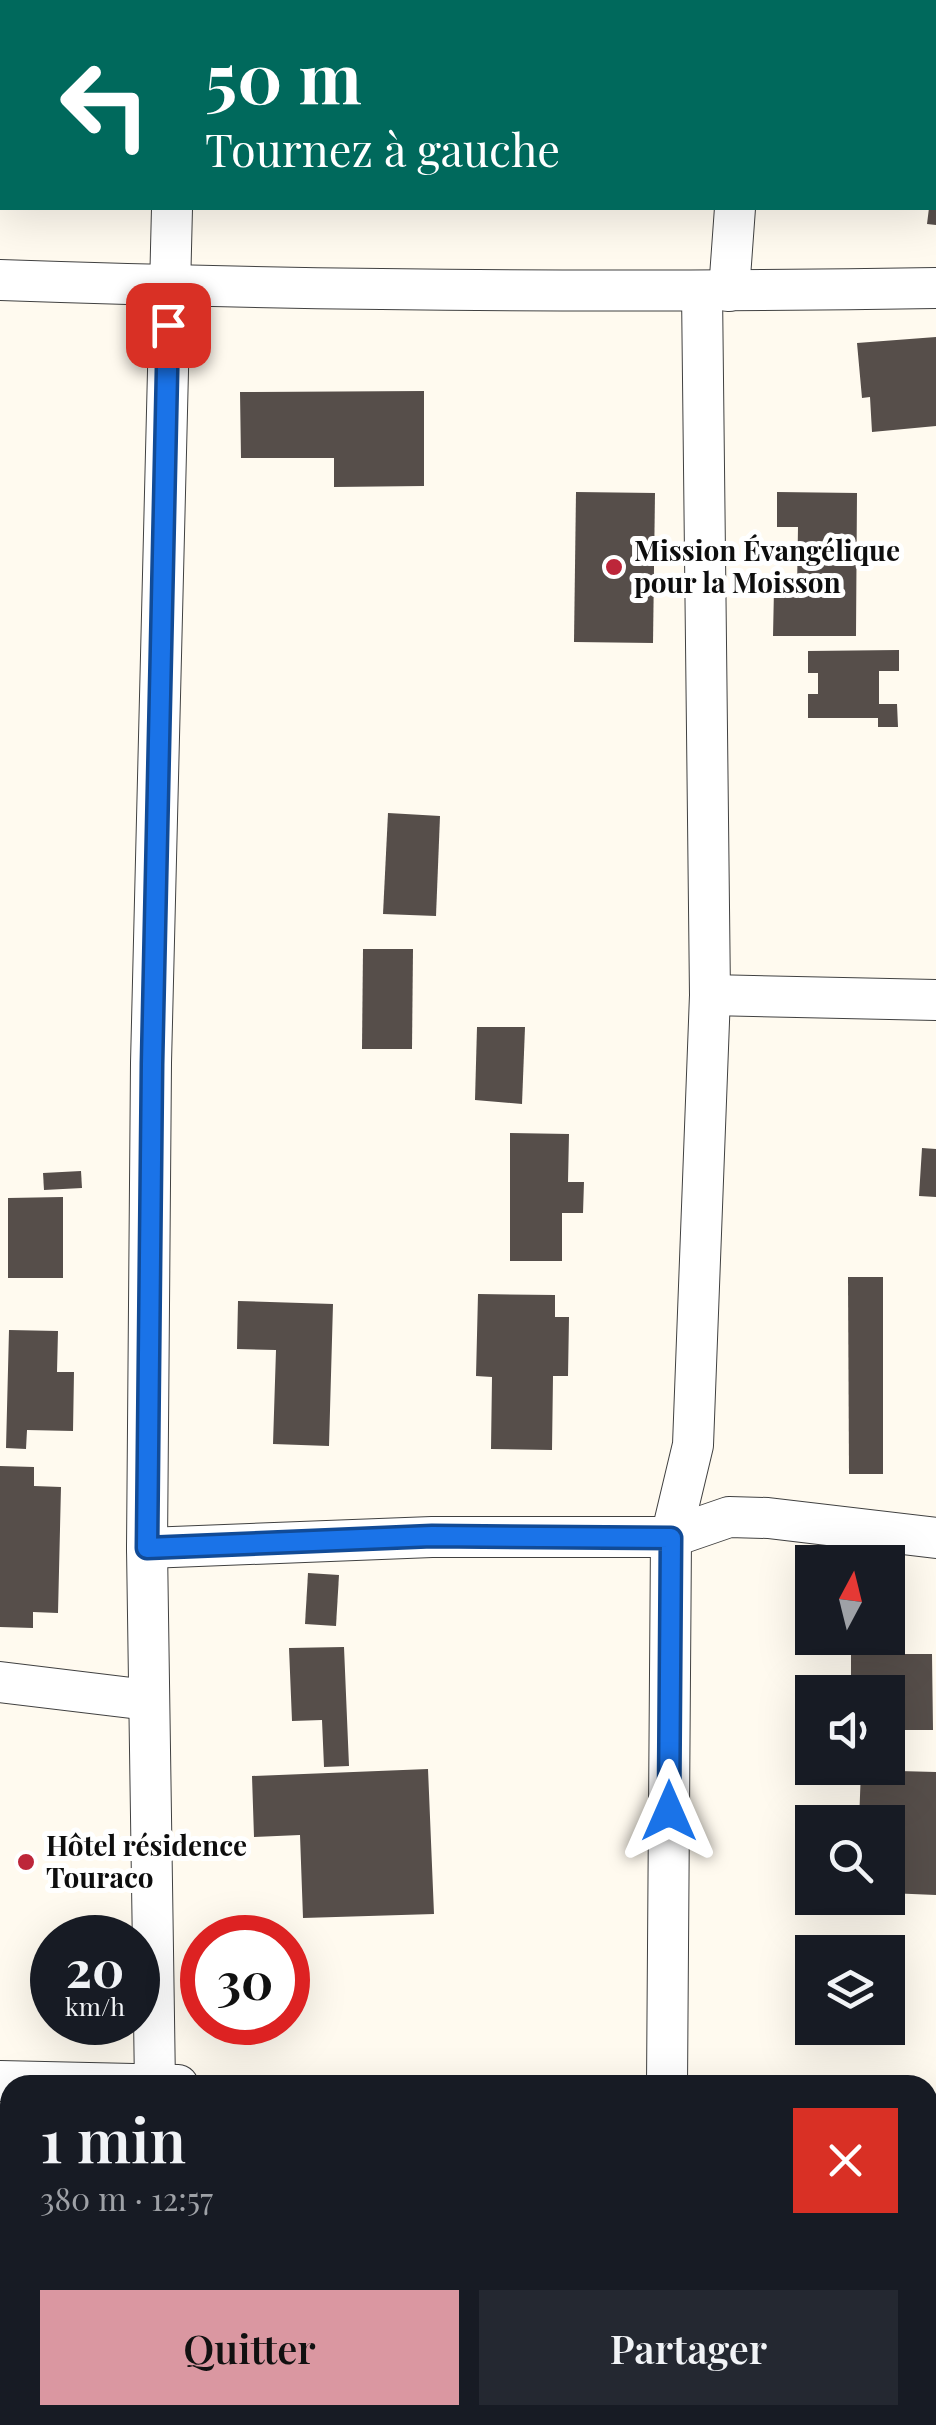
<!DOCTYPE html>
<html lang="fr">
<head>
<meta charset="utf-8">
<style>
	:root { --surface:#171b24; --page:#242831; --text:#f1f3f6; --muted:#9ea1a6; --accent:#da97a1 }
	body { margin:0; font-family:"Playfair Display",serif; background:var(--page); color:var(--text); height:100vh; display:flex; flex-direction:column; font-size:38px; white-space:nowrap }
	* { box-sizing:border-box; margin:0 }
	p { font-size:32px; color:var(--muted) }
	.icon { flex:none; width:55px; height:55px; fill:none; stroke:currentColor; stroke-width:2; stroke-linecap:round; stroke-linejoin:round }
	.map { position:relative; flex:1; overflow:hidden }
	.sheet { position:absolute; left:0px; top:2075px; width:938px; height:350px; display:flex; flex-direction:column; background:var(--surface); border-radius:30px 30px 0 0; box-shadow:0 10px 40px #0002 }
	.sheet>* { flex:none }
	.guide { position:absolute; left:0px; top:0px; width:938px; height:210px; box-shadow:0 10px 40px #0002; background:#00695c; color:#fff; overflow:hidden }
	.needle { width:65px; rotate:7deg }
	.buttons { position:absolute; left:795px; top:1545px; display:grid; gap:20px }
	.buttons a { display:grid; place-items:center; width:110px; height:110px; border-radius:0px; background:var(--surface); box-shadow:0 10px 40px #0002; font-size:50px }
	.speed { position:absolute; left:30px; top:1915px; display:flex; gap:20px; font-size:50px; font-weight:700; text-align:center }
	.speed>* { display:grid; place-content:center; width:130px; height:130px; border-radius:50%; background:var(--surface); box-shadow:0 10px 40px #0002; line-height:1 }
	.speed small { font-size:25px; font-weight:400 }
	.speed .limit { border:15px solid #d22; background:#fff; color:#111 }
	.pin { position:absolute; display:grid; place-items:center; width:85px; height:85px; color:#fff; margin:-42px; border-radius:20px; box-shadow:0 5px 15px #0006 }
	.me { position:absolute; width:110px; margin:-55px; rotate:0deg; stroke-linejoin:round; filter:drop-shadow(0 0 8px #0008) }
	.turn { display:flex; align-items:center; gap:35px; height:210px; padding:0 40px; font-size:45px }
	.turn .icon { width:130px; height:130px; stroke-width:2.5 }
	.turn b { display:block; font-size:70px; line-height:85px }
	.round { display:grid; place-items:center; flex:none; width:105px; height:105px; border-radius:0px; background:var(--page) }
	.head { display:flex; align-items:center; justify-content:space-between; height:170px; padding:0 40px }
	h1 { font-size:60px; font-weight:600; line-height:75px }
	.primary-button { display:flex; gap:20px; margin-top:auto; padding:20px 40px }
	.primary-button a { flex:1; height:115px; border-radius:0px; background:var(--accent); color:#111; font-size:40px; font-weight:600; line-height:115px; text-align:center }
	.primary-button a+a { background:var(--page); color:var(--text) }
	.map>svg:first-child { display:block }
</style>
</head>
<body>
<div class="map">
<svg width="936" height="2425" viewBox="0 0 936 2425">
	<rect width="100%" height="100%" fill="#fffaef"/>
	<!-- building -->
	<g fill="#564e4a">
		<polygon points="929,208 936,208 936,225 927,224"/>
		<polygon points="936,337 936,426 872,432 870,397 862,398 857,343"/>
		<polygon points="424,391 424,486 334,487 334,458 241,458 240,392"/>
		<polygon points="576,492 655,493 653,643 574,642"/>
		<polygon points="777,492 857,493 856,636 773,636 774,589 797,589 798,527 777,527"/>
		<polygon points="899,650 899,671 879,671 879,704 897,704 898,727 878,727 878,718 808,718 808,694 818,694 818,673 808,673 808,651"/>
		<polygon points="388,813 440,816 436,916 383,914"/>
		<polygon points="363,949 413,949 412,1049 362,1049"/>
		<polygon points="477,1027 525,1027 522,1104 475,1100"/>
		<polygon points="510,1133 569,1134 568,1182 584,1182 583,1213 562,1213 562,1261 510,1261"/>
		<polygon points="922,1148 936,1149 936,1197 919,1196"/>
		<polygon points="81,1171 82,1188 44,1190 43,1173"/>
		<polygon points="63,1197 63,1278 8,1278 8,1198"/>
		<polygon points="848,1277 883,1277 883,1474 849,1474"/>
		<polygon points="478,1294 555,1295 555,1317 569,1317 568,1376 553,1376 552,1450 491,1449 492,1377 476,1376"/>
		<polygon points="238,1301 333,1304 329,1446 273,1444 276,1350 237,1349"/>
		<polygon points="9,1330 58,1331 57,1372 74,1372 73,1431 27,1430 26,1449 6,1448"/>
		<polygon points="0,1466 34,1467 34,1486 61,1487 58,1613 33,1612 33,1628 0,1627"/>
		<polygon points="308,1573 339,1575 336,1626 305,1624"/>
		<polygon points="344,1647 349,1766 324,1767 322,1720 292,1721 289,1648"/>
		<polygon points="851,1654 932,1654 933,1730 888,1730 888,1692 851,1692"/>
		<polygon points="428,1769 434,1914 303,1918 300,1835 254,1837 252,1776"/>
		<polygon points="861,1770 936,1772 936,1895 888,1893 888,1822 859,1822"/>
		<polygon points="928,2227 936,2227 936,2360 928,2361"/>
		<polygon points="0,2233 10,2233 10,2294 0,2293"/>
	</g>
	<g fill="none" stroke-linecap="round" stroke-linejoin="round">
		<!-- minor casing -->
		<g stroke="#414141" stroke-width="42">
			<g id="minor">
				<polyline points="181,2 181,0"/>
				<polyline points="855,2 857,0"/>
				<path d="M0 280C312 291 624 293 936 288"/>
				<polyline points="729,291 735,208"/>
				<polyline points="710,995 936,1000"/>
				<polyline points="147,1548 432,1537 671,1537 729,1517 768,1518 936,1538"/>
				<polyline points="0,1682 148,1700"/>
				<polyline points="0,2081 178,2085"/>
				<polyline points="155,2085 147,1548 151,1063 172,208"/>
				<polyline points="667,2085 671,1537 693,1445 710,995 702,291"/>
				<polyline points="673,2415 673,2425"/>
				<polyline points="153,2425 153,2415"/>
			</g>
		</g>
		<!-- minor -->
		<use href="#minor" stroke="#fff" stroke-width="40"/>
	</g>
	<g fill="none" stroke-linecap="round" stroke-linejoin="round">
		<!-- route casing -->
		<g stroke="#114b97" stroke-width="25">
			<polyline id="route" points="168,325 152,1064 147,1548 432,1536 671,1538 669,1811"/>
		</g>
		<!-- route -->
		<use href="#route" stroke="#1a73e8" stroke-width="18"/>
	</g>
	<!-- markers -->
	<g fill="#bd263a" stroke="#fff" stroke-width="4">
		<circle cx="614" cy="567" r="10"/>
		<circle cx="26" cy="1862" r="10"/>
	</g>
	<g text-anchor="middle" stroke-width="10" stroke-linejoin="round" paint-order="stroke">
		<!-- poi labels -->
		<g font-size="28" font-weight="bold" fill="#0e0e0e" stroke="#fff" text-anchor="start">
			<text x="634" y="561">Mission Évangélique<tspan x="634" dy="32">pour la Moisson</tspan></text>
			<text x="46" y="1856">Hôtel résidence<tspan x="46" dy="32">Touraco</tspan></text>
		</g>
	</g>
</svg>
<div class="buttons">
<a><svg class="needle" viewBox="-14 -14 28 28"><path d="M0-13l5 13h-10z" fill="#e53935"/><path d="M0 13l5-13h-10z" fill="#9ea1a6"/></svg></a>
<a><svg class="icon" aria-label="sound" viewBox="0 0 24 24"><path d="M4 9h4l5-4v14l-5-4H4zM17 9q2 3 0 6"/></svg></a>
<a><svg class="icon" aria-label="search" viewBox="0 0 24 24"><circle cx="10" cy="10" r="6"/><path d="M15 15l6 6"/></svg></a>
<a><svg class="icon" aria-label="layers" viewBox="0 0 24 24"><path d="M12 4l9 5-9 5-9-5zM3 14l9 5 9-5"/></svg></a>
</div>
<div class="speed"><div>20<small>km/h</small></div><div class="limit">30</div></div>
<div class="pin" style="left:168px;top:325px;background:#d93025"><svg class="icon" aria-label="arrive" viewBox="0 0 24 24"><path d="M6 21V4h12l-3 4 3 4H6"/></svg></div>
<svg class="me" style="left:669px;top:1811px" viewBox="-20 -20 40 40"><path d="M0-17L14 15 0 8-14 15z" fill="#1a73e8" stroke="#fff" stroke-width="4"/></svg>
<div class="guide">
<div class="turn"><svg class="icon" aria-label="left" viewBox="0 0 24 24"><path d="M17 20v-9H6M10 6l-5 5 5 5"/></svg><div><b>50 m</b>Tournez à gauche</div></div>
</div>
<section class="sheet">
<div class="head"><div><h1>1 min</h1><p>380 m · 12:57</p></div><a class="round" style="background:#d93025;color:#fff"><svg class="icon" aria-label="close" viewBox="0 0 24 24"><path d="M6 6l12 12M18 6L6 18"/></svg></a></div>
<div class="primary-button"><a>Quitter</a><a>Partager</a></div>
</section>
</div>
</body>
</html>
